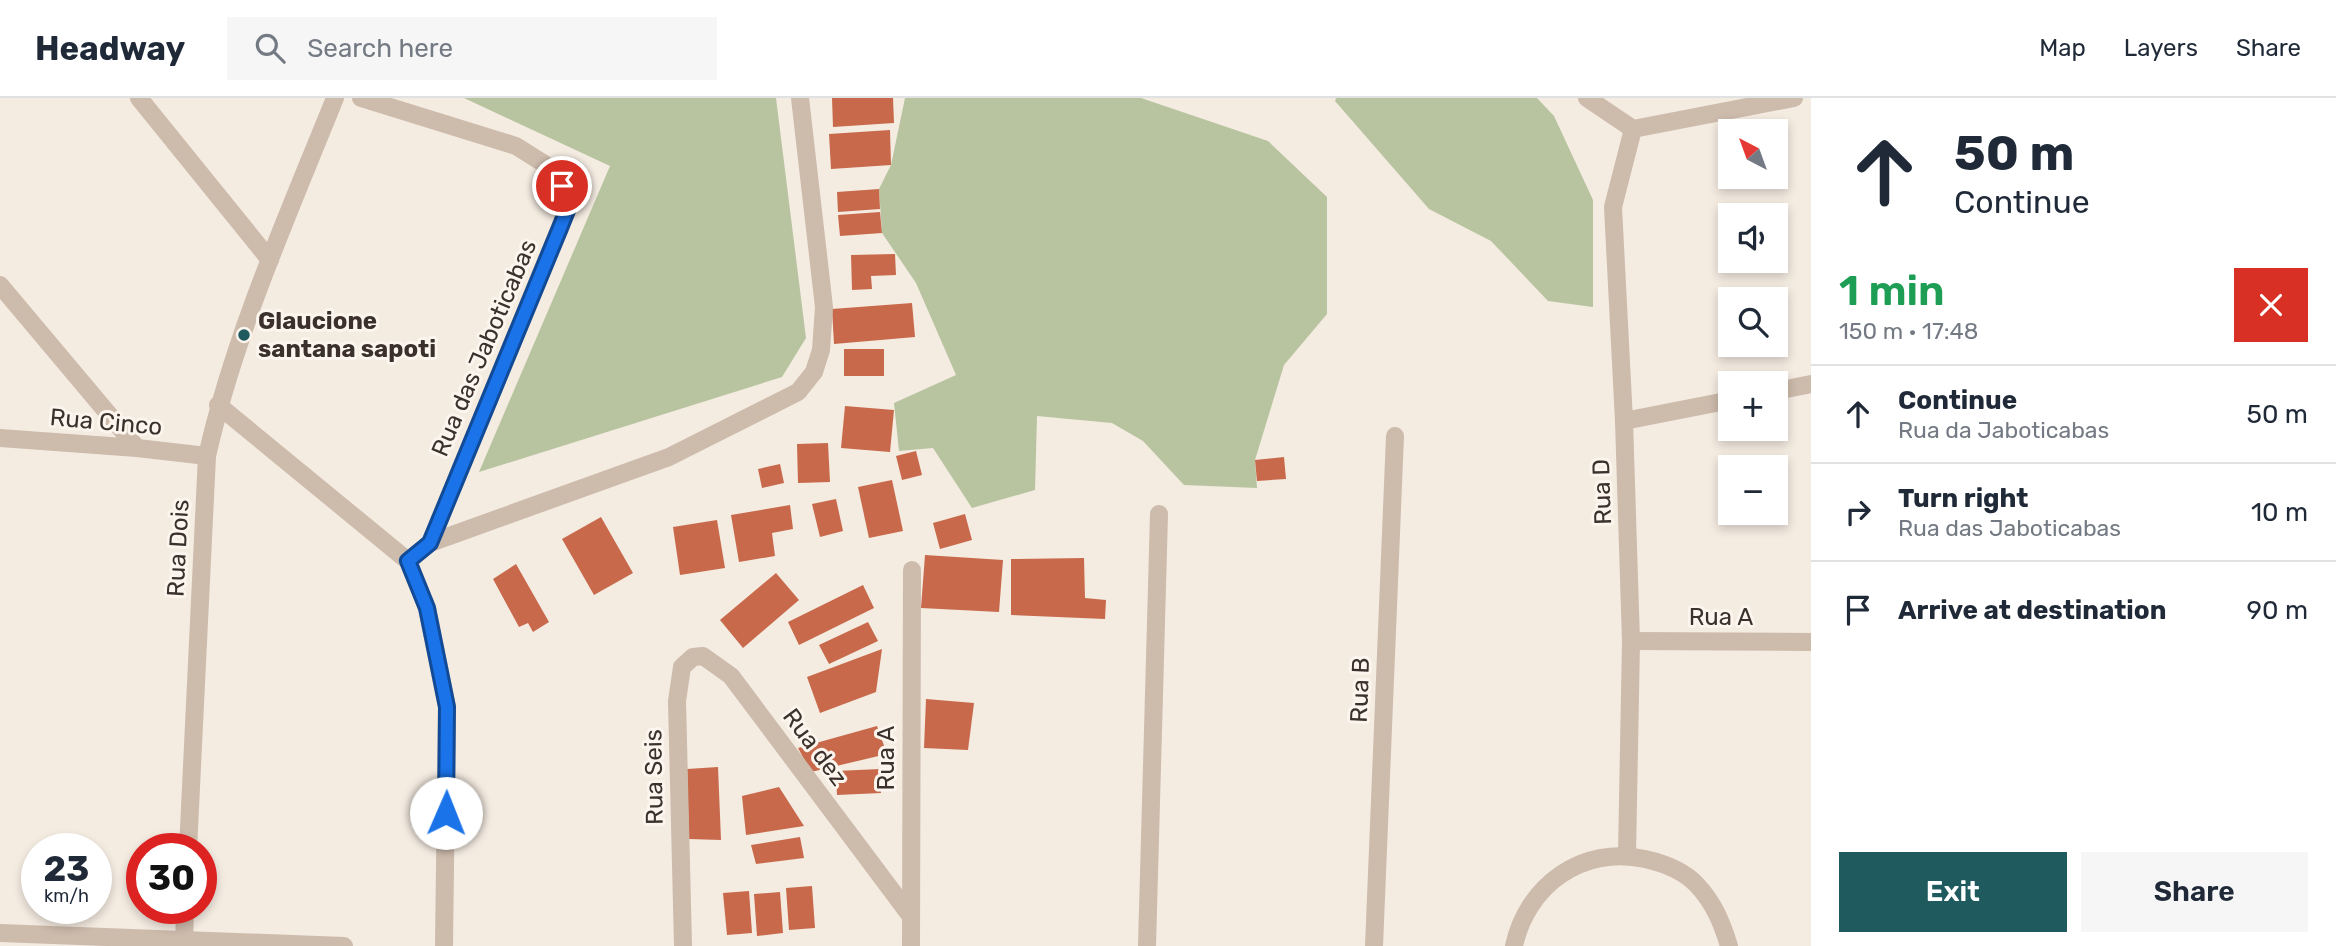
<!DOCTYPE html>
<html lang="en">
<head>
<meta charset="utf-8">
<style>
	:root { --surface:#fff; --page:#f6f6f7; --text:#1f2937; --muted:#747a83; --line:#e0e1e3; --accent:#1f5a5e }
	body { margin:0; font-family:Rubik,sans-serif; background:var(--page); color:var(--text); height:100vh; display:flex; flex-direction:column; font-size:26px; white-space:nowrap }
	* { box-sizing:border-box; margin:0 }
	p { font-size:23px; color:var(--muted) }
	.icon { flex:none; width:38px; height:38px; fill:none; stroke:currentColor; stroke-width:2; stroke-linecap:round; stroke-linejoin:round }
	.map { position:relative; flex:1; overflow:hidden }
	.sheet { display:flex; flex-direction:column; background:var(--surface); width:525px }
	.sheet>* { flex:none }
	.banner { background:#fff; color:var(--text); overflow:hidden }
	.needle { width:46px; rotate:319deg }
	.controls { position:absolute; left:1718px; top:21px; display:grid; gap:14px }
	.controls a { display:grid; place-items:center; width:70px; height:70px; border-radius:0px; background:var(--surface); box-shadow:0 4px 10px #0003; font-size:35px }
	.speed { position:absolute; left:21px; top:735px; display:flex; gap:14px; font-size:35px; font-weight:700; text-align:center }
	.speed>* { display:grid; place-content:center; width:91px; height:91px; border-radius:50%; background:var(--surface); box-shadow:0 4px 10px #0003; line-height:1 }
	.speed small { font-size:18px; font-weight:400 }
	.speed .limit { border:10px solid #d22; background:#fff; color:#111 }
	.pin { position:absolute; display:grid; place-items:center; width:60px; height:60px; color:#fff; margin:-30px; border:4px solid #fff; border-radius:50%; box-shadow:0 2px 7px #0007 }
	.me { position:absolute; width:77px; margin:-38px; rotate:1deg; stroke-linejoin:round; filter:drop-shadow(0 0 5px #0008) }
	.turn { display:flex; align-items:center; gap:24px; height:147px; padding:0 28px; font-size:32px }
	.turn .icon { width:91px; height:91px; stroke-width:2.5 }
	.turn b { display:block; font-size:49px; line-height:60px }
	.round { display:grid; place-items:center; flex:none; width:74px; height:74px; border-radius:0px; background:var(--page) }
	.head { display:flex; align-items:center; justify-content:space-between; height:119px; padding:0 28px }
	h1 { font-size:42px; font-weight:600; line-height:52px; color:#1e9e55 }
	.primary-button { display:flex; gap:14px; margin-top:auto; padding:14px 28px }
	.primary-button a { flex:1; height:80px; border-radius:0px; background:var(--accent); color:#fff; font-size:28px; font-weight:600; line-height:80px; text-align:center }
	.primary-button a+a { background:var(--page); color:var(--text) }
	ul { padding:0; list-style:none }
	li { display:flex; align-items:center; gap:21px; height:98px; padding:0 28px; border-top:2px solid var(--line) }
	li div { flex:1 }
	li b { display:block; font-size:26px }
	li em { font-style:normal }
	header { display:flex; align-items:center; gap:42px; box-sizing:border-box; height:98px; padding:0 35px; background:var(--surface); border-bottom:2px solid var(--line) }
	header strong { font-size:33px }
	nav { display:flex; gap:38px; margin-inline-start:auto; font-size:24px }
	.search { width:490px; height:63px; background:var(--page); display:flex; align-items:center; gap:18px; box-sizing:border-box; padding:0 24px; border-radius:0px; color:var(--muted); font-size:26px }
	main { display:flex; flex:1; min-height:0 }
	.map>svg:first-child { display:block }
</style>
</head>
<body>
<header>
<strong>Headway</strong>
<div class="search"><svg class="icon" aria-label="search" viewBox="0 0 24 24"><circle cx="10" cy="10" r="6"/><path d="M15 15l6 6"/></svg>Search here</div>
<nav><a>Map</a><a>Layers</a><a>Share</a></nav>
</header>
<main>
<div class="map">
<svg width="1811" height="848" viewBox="0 0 1811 848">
	<rect width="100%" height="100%" fill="#f4ebe1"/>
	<!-- green -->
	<g fill="#b8c4a0">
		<polygon points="464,0 776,0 806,240 782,279 479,374 610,68"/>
		<polygon points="905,0 1141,0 1268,43 1327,99 1327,216 1284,267 1255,362 1257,390 1184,387 1143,343 1112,325 1037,318 1035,392 972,410 933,350 899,353 894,305 956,277 916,185 882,135 879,91 891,67"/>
		<polygon points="1336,0 1537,0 1554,18 1593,102 1593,209 1548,203 1491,143 1429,111 1335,3"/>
	</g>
	<!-- building -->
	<g fill="#c8694b">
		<polygon points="832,0 893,0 894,25 833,29"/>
		<polygon points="890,32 891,67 831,71 829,36"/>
		<polygon points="879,91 880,111 838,114 837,94"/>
		<polygon points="880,114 882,135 840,138 838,117"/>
		<polygon points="895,156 896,177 871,178 872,191 852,192 851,157"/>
		<polygon points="912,205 915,239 834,246 832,211"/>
		<rect x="844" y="251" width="40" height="27"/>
		<polygon points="845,308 894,312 890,354 841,350"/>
		<polygon points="828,345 830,384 798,385 797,346"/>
		<polygon points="916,353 922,377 902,382 896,358"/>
		<polygon points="1284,359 1286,381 1257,383 1255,362"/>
		<polygon points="780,366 784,385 762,390 758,371"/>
		<polygon points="892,382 903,433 869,440 858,389"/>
		<polygon points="836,401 843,433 820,439 812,406"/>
		<polygon points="790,407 793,431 772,435 775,458 739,464 731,417"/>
		<polygon points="965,416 972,442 940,451 933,425"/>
		<polygon points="601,419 633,475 594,497 562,441"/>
		<polygon points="717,422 725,470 680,477 673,429"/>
		<polygon points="925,457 1003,462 999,514 921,510"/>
		<polygon points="1084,460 1085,500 1106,502 1105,521 1011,517 1011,461"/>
		<polygon points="516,466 549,524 533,534 528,525 519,529 493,481"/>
		<polygon points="776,475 799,502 743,550 720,522"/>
		<polygon points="863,487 874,510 799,547 788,524"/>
		<polygon points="868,524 878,543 829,566 819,547"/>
		<polygon points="882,551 876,594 820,615 807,579"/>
		<polygon points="926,601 974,605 968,652 924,650"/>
		<polygon points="877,628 887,656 811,674 798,650"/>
		<polygon points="718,669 721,742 689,741 687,671"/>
		<polygon points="880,671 881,695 837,697 836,673"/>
		<polygon points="779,689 804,728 746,737 742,698"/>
		<polygon points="800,739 804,760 756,766 751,747"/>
		<polygon points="812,788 815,830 789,832 786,790"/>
		<polygon points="749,793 752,835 727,837 723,795"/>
		<polygon points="780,794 783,835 757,838 754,796"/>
	</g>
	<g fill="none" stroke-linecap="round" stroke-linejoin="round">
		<!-- street -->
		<g stroke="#cdbbac" stroke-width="18">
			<polyline points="139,0 270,162"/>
			<polyline points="361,0 516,48 554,72 570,105 430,445 408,463"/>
			<polyline points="1587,0 1633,31"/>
			<polyline points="1633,31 1794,0"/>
			<polyline points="0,187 137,350"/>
			<polyline points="1776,293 1811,286"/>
			<polyline points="218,307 408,463 427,510 447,609 444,848"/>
			<polyline points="1624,323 1731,302"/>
			<polyline points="0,340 137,350 207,358"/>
			<polyline points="430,445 669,359 798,294 814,274 821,252 824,209 800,0"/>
			<polyline points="1631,543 1811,544"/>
			<path d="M188 751 207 358C235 235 288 117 335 0"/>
			<polyline points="1627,757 1631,543 1624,323 1613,109 1633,31"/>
			<polyline points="0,835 344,848"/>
			<polyline points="184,848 185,810"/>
			<polyline points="683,848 677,603 682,569 693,559 703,558 731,578 910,817"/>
			<polyline points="911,848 912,472"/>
			<polyline points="1147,848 1159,416"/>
			<polyline points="1374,848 1395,338"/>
			<path d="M1514 848C1527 787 1583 747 1645 761 1663 765 1684 773 1697 787 1714 805 1722 825 1729 848"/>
		</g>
	</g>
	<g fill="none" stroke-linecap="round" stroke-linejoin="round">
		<!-- route casing -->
		<g stroke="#114b97" stroke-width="18">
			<polyline id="route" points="446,715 447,609 427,510 408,463 430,445 560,130 570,105 562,88"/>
		</g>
		<!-- route -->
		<use href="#route" stroke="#1a73e8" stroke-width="12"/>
	</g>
	<!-- markers -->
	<circle fill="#1f5a5e" stroke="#fbf5ee" stroke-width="2.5" cx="244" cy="237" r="7"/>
	<g text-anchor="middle" stroke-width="6" stroke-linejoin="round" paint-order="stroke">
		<!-- poi labels -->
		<g font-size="24" font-weight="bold" fill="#3b302b" stroke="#fbf5ee" text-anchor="start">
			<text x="258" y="231">Glaucione<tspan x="258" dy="28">santana sapoti</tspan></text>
		</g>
		<!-- street labels -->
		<g font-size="24" fill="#3b302b" stroke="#fbf5ee">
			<text transform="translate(484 250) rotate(-67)" y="8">Rua das Jaboticabas</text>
			<text transform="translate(106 324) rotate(5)" y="8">Rua Cinco</text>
			<text transform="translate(1602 394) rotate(-92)" y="8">Rua D</text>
			<text transform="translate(178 450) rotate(-87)" y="8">Rua Dois</text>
			<text x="1721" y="527">Rua A</text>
			<text transform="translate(1360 592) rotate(-88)" y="8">Rua B</text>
			<text transform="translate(815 649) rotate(53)" y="8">Rua dez</text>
			<text transform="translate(886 660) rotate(-90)" y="8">Rua A</text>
			<text transform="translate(654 679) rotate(-91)" y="8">Rua Seis</text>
		</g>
	</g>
</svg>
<div class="controls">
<a><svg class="needle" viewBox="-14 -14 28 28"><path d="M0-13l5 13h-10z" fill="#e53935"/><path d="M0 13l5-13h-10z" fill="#747a83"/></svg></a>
<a><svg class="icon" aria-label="sound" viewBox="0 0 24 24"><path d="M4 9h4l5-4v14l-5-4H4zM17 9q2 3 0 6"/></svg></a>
<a><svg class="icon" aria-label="search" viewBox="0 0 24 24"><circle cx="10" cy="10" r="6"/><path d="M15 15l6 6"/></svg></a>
<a>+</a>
<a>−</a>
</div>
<div class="speed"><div>23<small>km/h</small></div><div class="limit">30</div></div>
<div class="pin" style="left:562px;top:88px;background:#d93025"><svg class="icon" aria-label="arrive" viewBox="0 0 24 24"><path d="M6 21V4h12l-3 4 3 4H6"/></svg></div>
<svg class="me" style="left:446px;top:715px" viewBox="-20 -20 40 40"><circle r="19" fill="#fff"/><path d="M0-13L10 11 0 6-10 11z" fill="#1a73e8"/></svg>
</div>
<section class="sheet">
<div class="banner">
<div class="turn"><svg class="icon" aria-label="ahead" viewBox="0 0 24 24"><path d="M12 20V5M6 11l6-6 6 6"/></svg><div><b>50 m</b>Continue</div></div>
</div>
<div class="head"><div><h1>1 min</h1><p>150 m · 17:48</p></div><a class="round" style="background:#d93025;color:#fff"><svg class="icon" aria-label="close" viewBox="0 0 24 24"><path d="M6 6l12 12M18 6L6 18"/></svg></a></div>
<ul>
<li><svg class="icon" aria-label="ahead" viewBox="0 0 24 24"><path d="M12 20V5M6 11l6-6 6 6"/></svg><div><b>Continue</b><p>Rua da Jaboticabas</p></div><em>50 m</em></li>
<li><svg class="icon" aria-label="right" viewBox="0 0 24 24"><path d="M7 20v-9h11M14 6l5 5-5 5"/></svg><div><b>Turn right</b><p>Rua das Jaboticabas</p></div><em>10 m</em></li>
<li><svg class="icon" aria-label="arrive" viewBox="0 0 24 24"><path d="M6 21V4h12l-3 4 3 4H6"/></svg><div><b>Arrive at destination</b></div><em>90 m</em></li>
</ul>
<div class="primary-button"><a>Exit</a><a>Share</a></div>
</section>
</main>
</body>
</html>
